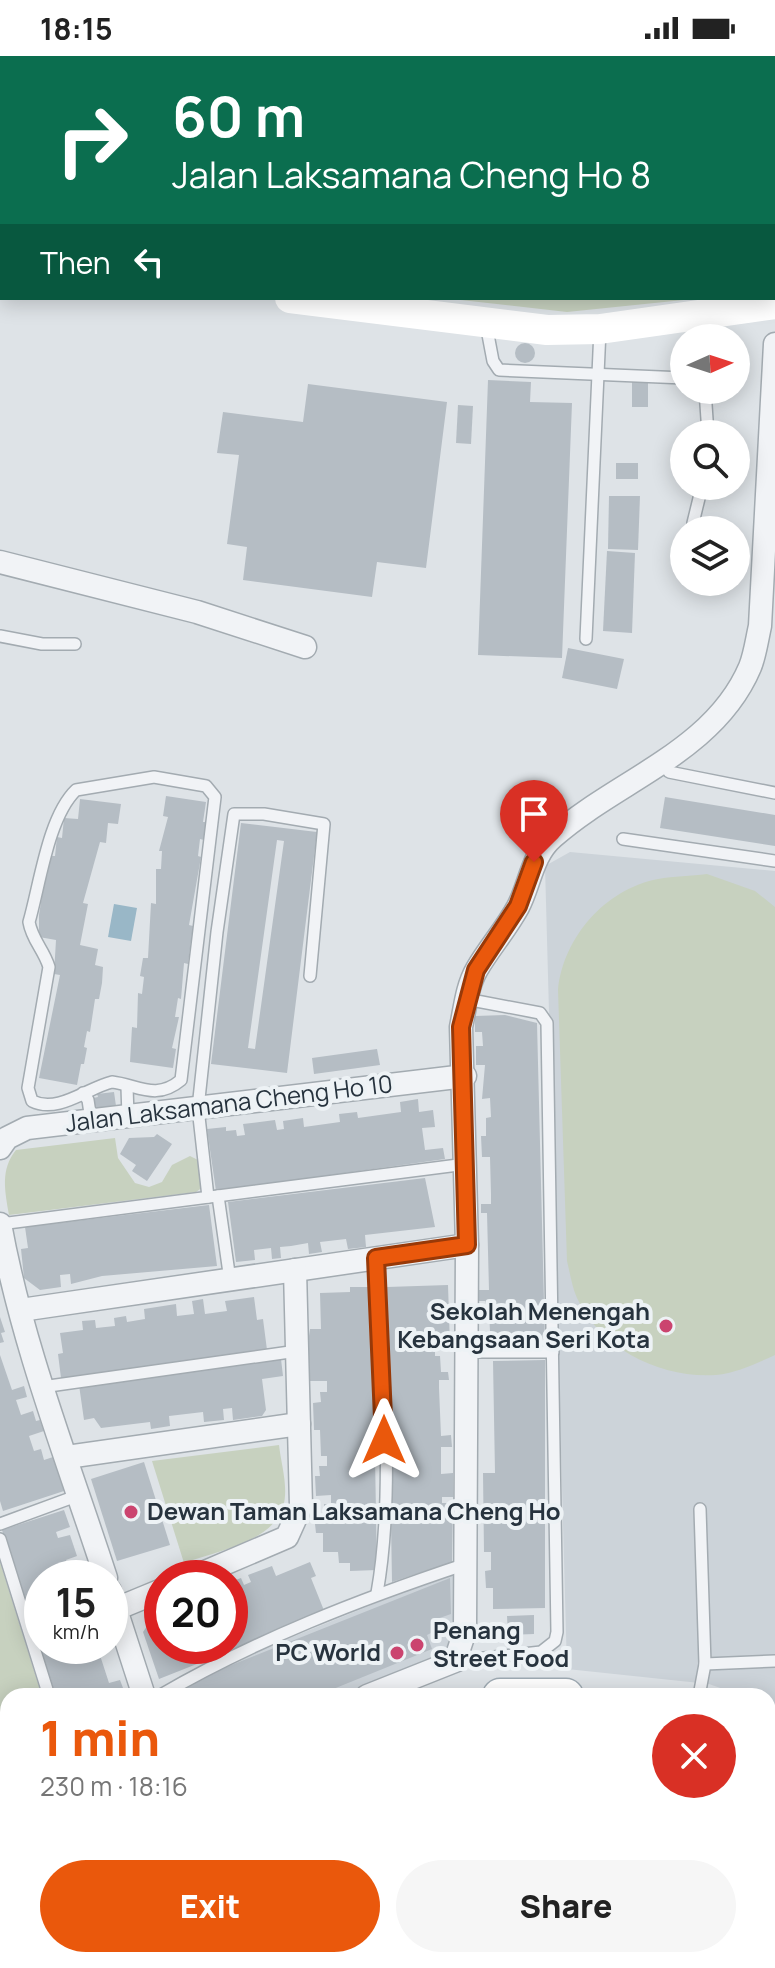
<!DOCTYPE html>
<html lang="en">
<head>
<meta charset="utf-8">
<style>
	:root { --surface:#fff; --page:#f6f6f6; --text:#222; --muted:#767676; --accent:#ea580c }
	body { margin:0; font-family:Manrope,sans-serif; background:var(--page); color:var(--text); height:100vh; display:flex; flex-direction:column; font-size:30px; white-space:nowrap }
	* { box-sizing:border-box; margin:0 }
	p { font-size:26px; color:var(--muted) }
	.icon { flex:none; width:44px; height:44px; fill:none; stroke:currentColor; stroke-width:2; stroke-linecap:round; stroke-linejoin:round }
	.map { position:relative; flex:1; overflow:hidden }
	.sheet { position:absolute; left:0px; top:1632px; width:776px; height:280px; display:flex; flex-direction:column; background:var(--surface); border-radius:24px 24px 0 0; box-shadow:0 4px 20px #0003 }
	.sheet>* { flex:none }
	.banner { position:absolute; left:0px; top:0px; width:776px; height:244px; box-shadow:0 4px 20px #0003; background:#0b6e4f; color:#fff; overflow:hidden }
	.needle { width:52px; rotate:87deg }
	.fabs { position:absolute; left:670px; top:268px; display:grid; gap:16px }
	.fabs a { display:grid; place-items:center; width:80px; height:80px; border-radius:50%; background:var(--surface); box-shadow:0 4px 20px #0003; font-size:40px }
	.speed { position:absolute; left:24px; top:1504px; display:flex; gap:16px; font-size:40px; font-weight:700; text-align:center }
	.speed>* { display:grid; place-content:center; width:104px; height:104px; border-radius:50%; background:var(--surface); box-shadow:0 4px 20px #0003; line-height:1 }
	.speed small { font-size:20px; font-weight:400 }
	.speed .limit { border:12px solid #d22; background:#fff; color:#111 }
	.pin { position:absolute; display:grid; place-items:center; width:68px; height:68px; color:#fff; margin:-82px -34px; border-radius:50% 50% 50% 0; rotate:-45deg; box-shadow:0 0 8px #0007 }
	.pin .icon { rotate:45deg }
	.me { position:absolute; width:88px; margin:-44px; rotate:0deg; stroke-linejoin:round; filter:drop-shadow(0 0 6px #0008) }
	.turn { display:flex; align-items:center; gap:28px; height:168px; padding:0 40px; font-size:36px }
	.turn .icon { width:104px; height:104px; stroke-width:2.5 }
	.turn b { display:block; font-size:56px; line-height:68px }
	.then { display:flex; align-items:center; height:76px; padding:0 40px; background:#0003; gap:16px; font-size:30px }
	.round { display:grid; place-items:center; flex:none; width:84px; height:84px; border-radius:42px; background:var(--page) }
	.head { display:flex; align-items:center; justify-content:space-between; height:136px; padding:0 40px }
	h1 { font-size:48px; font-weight:800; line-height:60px; color:var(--accent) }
	.action { display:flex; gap:16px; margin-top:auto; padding:16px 40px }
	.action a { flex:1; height:92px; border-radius:48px; background:var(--accent); color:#fff; font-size:32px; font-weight:800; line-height:92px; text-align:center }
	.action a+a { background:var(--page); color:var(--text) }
	.status { display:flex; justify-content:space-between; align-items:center; height:56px; padding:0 40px; background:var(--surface); direction:ltr }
	.status svg { height:22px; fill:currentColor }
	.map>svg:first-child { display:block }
</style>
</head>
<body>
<div class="status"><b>18:15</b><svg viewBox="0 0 49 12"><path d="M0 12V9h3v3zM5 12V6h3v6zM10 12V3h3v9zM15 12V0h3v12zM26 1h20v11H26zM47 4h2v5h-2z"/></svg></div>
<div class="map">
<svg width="775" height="1912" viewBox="0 0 775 1912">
	<rect width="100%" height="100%" fill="#dee3e7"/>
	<!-- built -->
	<g fill="#ccd3d9">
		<polygon points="570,796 775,815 775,1651 768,1649 768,1640 743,1640 709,1628 567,1613 545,810"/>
		<polygon points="458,1514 457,1594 344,1640 166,1640 203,1617"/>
		<polygon points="768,1866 775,1868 775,1912 133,1912 129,1904 768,1904"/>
	</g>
	<!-- green -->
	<g fill="#c7d1bf">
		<polygon points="0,0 775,0 775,232 774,2 2,2 2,197"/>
		<polygon points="443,242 703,242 567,256"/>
		<path d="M707 818 755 835 775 851V1299C757 1307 737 1317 716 1319 662 1323 600 1293 577 1242 572 1231 570 1217 567 1205L558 934C563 882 605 833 658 823 674 820 691 820 707 818Z"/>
		<path d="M115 1082 118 1102 135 1127 149 1131 162 1126 172 1109 190 1100 200 1105 203 1131 196 1136 9 1159C5 1135 0 1114 16 1094Z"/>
		<path d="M279 1389C281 1408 289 1432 283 1451 271 1487 216 1495 184 1507L152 1405Z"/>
		<polygon points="0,1506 42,1640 8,1640 8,1856 0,1862"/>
	</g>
	<!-- water -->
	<polygon fill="#99b7c7" points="114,848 137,852 131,885 108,881"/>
	<!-- building -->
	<g fill="#b5bdc4" fill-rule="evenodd">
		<circle cx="525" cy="297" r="10"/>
		<polygon points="488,324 531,326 530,346 572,347 562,602 478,599"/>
		<rect x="632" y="326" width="16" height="25"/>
		<polygon points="308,328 447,346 426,512 377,506 372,541 243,524 247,491 227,488 239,399 217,397 223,356 303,366"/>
		<polygon points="458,349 473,350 471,388 456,387"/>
		<rect x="616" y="407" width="22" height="16"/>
		<polygon points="609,440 640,440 638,494 608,493"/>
		<polygon points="607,495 635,497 632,577 603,575"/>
		<polygon points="568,592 624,603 617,633 562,622"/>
		<polygon points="166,740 206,746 203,766 206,766 204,784 200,783 198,800 201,801 189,869 193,870 188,908 184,907 181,943 178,942 175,961 179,961 172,992 176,993 173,1012 130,1006 132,971 137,972 138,937 142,938 144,921 140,920 143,902 148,902 151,847 156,848 156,813 161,813 162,795 159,795 168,761 163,760"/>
		<polygon points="665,741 775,759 775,790 660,772"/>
		<polygon points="80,743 121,748 118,768 108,767 106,787 100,786 83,847 88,848 80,889 98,893 95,909 103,911 102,927 99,943 95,943 90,976 87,975 84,991 87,992 84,1008 81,1008 77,1029 39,1022 60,919 54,918 56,884 39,881 39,859 45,820 47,820 51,800 55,800 57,781 62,782 64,762 78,763"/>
		<path d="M241 767 317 776 287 1017 211 1008ZM277 784 284 785 255 993 248 992Z"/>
		<polygon points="505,959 537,967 545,1287 481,1288 481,1276 490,1276 489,1253 486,1253 485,1245 479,1245 479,1234 489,1234 487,1157 481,1157 481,1148 491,1148 491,1138 490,1101 482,1101 481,1080 486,1080 486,1062 491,1061 490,1042 482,1043 485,1009 476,1009 476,990 483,990 482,976 475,976 475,960"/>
		<polygon points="377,993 380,1009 314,1018 312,1002"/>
		<polygon points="114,1036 116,1050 94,1052 93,1042 98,1041 97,1038"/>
		<polygon points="418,1043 419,1056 433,1054 435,1071 422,1072 425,1094 443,1092 445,1103 216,1135 207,1073 226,1071 226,1075 236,1074 237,1080 245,1079 243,1068 275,1064 277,1074 284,1073 283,1065 303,1062 304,1071 340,1066 339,1058 357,1056 358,1062 401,1056 400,1046"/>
		<polygon points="157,1078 172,1088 147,1125 132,1115 136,1109 120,1098 129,1082 154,1081"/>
		<polygon points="425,1122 435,1171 365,1179 366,1191 348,1193 346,1183 320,1186 322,1196 309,1198 308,1187 291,1190 280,1191 281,1202 272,1203 271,1192 254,1194 255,1204 236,1206 228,1146"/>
		<polygon points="209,1149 217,1210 102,1220 71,1228 70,1218 60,1219 61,1231 40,1234 24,1222 21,1193 28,1192 25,1171"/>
		<polygon points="448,1229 450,1289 435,1290 435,1300 440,1300 441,1316 448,1316 449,1324 439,1324 439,1332 441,1380 451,1379 452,1391 441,1391 441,1418 453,1417 453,1441 442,1441 442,1447 453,1447 452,1506 392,1526 387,1231"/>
		<polygon points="350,1231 372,1231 377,1514 350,1515 350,1507 339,1507 338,1496 323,1496 323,1477 316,1477 315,1468 325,1468 324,1448 331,1448 331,1439 316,1440 315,1420 320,1420 319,1410 327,1410 327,1400 321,1400 320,1374 314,1374 313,1347 321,1346 320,1336 327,1336 327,1325 310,1325 308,1287 310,1273 321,1273 320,1237 350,1236"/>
		<polygon points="254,1241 257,1264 263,1263 267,1294 61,1322 58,1298 63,1297 60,1277 83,1274 82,1265 95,1264 96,1272 115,1270 114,1262 126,1260 127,1266 145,1263 144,1253 176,1248 177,1260 194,1258 192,1245 203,1243 205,1258 227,1255 225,1245"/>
		<polygon points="0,1261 5,1276 1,1277 4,1286 0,1287"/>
		<polygon points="0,1299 12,1334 24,1330 27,1341 16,1344 21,1359 33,1355 36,1365 40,1364 44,1375 29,1380 34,1395 41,1393 44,1404 53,1401 64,1435 3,1455 0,1445"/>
		<polygon points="281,1303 283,1320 262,1323 266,1354 262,1360 233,1364 232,1352 223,1353 224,1364 204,1366 203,1356 169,1360 170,1370 151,1373 150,1366 101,1372 94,1362 84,1364 79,1329"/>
		<polygon points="545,1304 545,1552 493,1553 493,1532 486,1532 485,1515 491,1514 491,1496 484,1496 483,1417 495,1417 493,1305"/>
		<polygon points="144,1406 170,1489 117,1505 91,1423"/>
		<polygon points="64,1454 70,1471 56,1476 58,1482 70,1479 77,1500 66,1504 73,1522 42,1522 42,1590 97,1590 109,1627 120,1624 126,1640 56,1640 2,1474"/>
		<polygon points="310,1506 316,1520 311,1522 325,1557 159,1623 143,1576 152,1563 162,1558 162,1590 230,1590 230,1526 241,1522 244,1529 251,1526 248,1519 272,1510 276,1520"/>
		<polygon points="450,1522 451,1558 431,1565 435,1575 427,1579 432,1593 316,1640 175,1640 204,1620"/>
		<polygon points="534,1559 534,1578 508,1579 507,1560"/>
		<polygon points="768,1779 775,1781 775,1836 768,1834"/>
		<polygon points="200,1904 329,1904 310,1912 204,1912"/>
	</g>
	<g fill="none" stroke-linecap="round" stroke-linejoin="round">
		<!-- lane casing -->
		<g stroke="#a3abb1" stroke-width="14">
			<g id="lane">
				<polyline points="486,268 493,305 499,314 684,322"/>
				<polyline points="705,334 708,378"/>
				<polyline points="693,467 702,430"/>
				<polyline points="0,580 42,588 75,588"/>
				<polyline points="586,583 600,274"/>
				<polyline points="665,707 669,716 775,737"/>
				<path d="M154 721 206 730 215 741 181 1024C156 1045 138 1029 112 1026 87 1032 58 1058 32 1045L28 1032 49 911C44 894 32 884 29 866 40 828 48 761 76 734Z"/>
				<polyline points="623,783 775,805"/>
				<polyline points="127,1031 128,1060"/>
				<polyline points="83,1037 88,1044 91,1064"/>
				<polyline points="218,1140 230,1224"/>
				<polyline points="208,1141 198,1052 217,876 234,758 264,758 324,768 310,920"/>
				<polyline points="0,1168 466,1108"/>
				<path d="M376 1202C383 1305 395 1437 377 1537"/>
				<polyline points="467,1296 553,1296"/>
				<polyline points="42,1331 297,1295"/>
				<polyline points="0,1468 79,1439"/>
				<polyline points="0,1483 49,1640"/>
				<polyline points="455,1605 541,1596 555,1585 557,1576 547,967 540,957 466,943"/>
				<polyline points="705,1608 775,1605"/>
				<path d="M159 1640C255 1584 361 1543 466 1508"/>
				<polyline points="699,1640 705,1608 700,1453"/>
				<polyline points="768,1765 775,1768"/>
				<polyline points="768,1846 775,1848"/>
				<polyline points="593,1912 608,1904"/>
			</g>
		</g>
		<!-- street casing -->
		<g stroke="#a3abb1" stroke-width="25">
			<g id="street">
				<polyline points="0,506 197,556 305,591"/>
				<polyline points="0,1092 7,1082 27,1072 465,1020"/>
				<path d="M0 1168C22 1289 68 1405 106 1522"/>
				<polyline points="21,1254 467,1189"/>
				<polyline points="67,1401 299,1368"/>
				<polyline points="191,1522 287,1481 301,1450 295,1214"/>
				<polyline points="110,1535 144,1640"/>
				<polyline points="116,1553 162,1534"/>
				<path d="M367 1640 455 1605 465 1575 467 1189 461 971C465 952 467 930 477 913 490 891 506 873 518 851 530 828 532 799 553 781 617 724 714 696 750 611 755 599 757 583 760 570L775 288"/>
				<polyline points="107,1904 112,1912"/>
			</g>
		</g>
		<!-- primary casing -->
		<g stroke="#9eaab3" stroke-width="37">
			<g id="primary">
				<polyline points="500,1640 566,1640"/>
				<polyline points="768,1689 775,1692"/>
				<polyline points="0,1889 8,1883"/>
			</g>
		</g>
		<!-- lane -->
		<use href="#lane" stroke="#f1f3f6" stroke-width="11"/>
		<!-- street -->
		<use href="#street" stroke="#f1f3f6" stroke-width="22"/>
		<!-- secondary -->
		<g stroke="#fff" stroke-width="30">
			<polyline points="0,225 2,225"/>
			<polyline points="290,242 547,274 600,273 775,248"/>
		</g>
		<!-- primary -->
		<use href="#primary" stroke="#fff" stroke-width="34"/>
	</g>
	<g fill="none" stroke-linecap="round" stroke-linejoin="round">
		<!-- route casing -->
		<g stroke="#983908" stroke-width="20">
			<polyline id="route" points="384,1384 376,1202 467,1189 461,971 476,914 518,850 534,806"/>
		</g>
		<!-- route -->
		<use href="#route" stroke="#ea580c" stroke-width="14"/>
	</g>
	<!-- markers -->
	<g fill="#cb446f" stroke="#edf2f5" stroke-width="3">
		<circle cx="666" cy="1270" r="8"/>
		<circle cx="131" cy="1456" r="8"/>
		<circle cx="417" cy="1589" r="8"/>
		<circle cx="397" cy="1597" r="8"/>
	</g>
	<g text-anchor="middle" stroke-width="8" stroke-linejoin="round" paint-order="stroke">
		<!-- street labels -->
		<g font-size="24" fill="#27333e" stroke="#edf2f5">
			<text transform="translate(229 1048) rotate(-7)" y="8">Jalan Laksamana Cheng Ho 10</text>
		</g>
		<!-- poi labels -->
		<g font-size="24" font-weight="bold" fill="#27333e" stroke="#edf2f5" text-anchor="end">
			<text x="650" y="1264">Sekolah Menengah<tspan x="650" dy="28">Kebangsaan Seri Kota</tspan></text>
			<text x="147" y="1464" text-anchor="start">Dewan Taman Laksamana Cheng Ho</text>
			<text x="433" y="1583" text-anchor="start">Penang<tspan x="433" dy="28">Street Food</tspan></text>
			<text x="381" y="1605">PC World</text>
		</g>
	</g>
</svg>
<div class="fabs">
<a><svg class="needle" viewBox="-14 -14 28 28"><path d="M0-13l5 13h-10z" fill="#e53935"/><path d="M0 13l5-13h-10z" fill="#767676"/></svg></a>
<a><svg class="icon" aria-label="search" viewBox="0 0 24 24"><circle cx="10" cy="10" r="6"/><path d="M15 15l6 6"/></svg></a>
<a><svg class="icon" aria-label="layers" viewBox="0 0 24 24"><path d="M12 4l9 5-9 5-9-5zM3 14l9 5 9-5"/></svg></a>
</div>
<div class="speed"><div>15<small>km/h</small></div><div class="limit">20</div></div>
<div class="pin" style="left:534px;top:806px;background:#d93025"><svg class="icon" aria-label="arrive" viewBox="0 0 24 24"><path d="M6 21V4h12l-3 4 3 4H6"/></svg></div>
<svg class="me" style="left:384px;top:1384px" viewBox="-20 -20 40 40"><path d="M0-17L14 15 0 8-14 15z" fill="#ea580c" stroke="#fff" stroke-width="4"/></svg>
<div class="banner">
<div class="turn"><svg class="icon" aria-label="right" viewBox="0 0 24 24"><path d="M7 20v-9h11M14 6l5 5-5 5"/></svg><div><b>60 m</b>Jalan Laksamana Cheng Ho 8</div></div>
<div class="then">Then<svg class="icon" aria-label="left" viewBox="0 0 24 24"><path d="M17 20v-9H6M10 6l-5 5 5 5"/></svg></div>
</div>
<section class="sheet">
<div class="head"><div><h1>1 min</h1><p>230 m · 18:16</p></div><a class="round" style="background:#d93025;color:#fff"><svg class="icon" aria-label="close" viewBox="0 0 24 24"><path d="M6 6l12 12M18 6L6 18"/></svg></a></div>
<div class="action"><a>Exit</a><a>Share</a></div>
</section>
</div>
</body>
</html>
